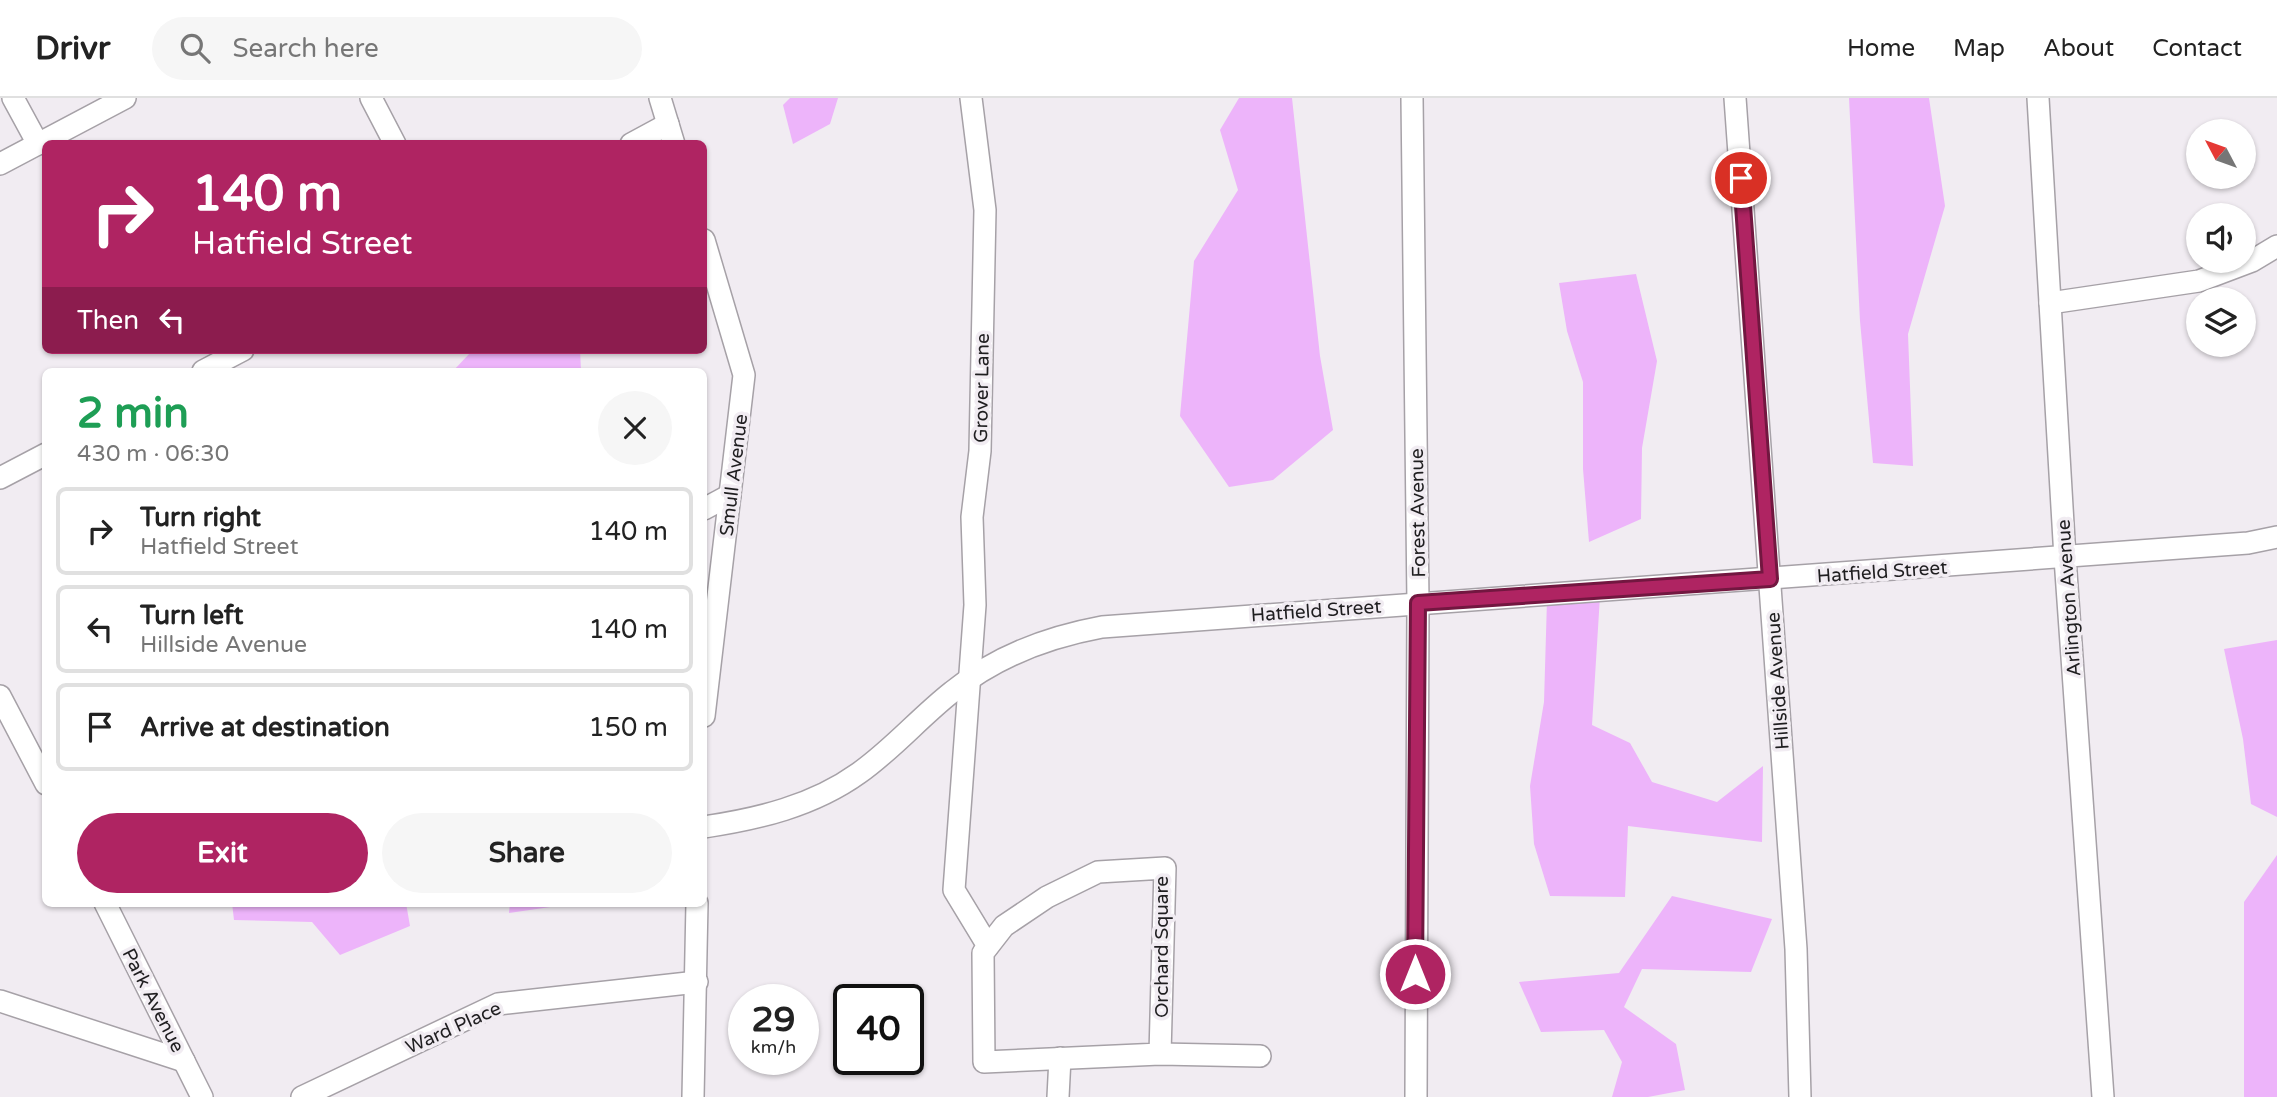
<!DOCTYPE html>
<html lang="en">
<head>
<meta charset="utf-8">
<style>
	:root { --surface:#fff; --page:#f6f6f6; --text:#222; --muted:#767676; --line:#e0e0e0; --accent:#af2462 }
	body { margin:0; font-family:"Varela Round",sans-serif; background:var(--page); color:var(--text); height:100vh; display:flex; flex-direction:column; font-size:26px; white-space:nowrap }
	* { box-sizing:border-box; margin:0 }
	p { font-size:23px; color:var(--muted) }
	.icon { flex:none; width:38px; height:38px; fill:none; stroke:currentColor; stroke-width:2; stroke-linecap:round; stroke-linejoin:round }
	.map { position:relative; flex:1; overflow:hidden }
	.side { position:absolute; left:42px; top:270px; width:665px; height:539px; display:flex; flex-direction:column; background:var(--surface); border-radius:10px; box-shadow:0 2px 5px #0004 }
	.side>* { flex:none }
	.top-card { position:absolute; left:42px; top:42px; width:665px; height:214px; border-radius:10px; box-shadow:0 2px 5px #0004; background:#af2462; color:#fff; overflow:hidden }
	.needle { width:46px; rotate:311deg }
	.tools { position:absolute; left:2186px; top:21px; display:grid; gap:14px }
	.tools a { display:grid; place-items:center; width:70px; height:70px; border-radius:50%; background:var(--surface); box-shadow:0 2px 5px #0004; font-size:35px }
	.speed { position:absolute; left:728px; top:886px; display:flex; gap:14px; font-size:35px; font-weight:700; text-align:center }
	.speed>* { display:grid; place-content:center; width:91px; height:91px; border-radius:50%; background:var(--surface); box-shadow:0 2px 5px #0004; line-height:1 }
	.speed small { font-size:18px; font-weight:400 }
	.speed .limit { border:4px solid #111; border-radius:10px; background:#fff; color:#111 }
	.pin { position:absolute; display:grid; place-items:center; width:60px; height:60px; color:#fff; margin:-30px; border:4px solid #fff; border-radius:50%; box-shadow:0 2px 7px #0007 }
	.me { position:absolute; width:77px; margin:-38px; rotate:0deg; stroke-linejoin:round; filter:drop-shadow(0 0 5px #0008) }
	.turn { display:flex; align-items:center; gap:24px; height:147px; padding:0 35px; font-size:32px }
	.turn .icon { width:91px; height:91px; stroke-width:2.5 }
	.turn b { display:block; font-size:49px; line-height:60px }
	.then { display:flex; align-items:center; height:66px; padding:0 35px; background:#0003; gap:14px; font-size:26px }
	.round { display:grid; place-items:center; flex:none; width:74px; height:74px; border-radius:37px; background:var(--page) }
	.overview { display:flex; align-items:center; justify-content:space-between; height:119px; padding:0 35px }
	h1 { font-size:42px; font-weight:800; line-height:52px; color:#1e9e55 }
	.action { display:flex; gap:14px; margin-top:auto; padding:14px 35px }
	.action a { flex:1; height:80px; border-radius:42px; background:var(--accent); color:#fff; font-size:28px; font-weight:800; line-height:80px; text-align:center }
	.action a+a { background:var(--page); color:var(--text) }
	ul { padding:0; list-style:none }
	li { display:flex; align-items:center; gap:21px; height:88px; margin:0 14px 10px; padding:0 21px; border:4px solid var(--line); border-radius:10px }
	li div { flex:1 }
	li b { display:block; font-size:26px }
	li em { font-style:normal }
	header { display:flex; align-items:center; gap:42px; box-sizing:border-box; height:98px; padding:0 35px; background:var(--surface); border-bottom:2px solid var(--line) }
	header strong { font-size:33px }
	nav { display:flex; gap:38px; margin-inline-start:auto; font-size:24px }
	.search { width:490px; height:63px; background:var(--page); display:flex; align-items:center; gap:18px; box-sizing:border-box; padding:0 24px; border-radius:38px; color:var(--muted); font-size:26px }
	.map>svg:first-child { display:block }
</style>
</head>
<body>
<header>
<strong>Drivr</strong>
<div class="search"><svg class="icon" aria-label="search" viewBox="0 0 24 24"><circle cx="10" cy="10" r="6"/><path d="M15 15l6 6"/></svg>Search here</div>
<nav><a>Home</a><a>Map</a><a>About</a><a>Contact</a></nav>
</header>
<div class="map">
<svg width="2277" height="999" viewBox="0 0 2277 999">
	<rect width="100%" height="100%" fill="#f1ecf2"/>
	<!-- green -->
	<g fill="#edb4fa">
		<polygon points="790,0 838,0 830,26 793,46 783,7"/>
		<polygon points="1239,0 1292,0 1320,258 1333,332 1273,382 1229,389 1180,318 1194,163 1238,92 1220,32"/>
		<polygon points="1849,0 1929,0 1945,108 1908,236 1913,368 1873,365 1860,223"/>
		<polygon points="1636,176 1657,263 1642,350 1641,421 1589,444 1583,371 1583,284 1567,233 1559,185"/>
		<polygon points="482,252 580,252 581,273 453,273 470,255"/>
		<polygon points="1600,498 1592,627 1630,645 1652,684 1717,704 1763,668 1762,744 1628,728 1625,799 1550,798 1534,746 1530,688 1544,604 1547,502"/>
		<polygon points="2277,542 2277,719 2251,706 2243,641 2224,551"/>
		<polygon points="2277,757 2277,999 2244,999 2244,804"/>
		<polygon points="1672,798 1772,821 1751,874 1642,871 1624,909 1676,946 1685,992 1648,999 1612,999 1622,964 1604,932 1541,934 1519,884 1619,875"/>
		<polygon points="232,805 406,805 410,828 340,857 312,824 234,822"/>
		<polygon points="510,805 578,805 509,815"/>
	</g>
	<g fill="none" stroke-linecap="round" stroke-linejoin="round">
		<!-- minor casing -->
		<g stroke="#a6a1a7" stroke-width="24">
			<g id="minor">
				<polyline points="13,0 38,46"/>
				<polyline points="371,0 395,46"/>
				<polyline points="660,0 674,46"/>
				<polyline points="971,0 985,112 980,353 972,419 975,507 954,792 988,848"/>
				<polyline points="1412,0 1418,505 1416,999"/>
				<polyline points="1735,0 1796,851 1800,999"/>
				<polyline points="2038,0 2065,460 2103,999"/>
				<polyline points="631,46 668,26"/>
				<polyline points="0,66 125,0"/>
				<polyline points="704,142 744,277 704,618"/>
				<polyline points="2050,205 2199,183 2252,163 2277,148"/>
				<polyline points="203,273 243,252"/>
				<polyline points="0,380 46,356"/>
				<polyline points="704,411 730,397"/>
				<polyline points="0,598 46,686"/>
				<path d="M704 729C758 721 813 708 859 675 892 652 920 619 952 594 996 558 1048 539 1102 529L2248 445 2277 439"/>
				<polyline points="105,805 202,999"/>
				<polyline points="0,903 184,963"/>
				<polyline points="1160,956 1165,770 1098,774 1047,799 1004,828 983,855 984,964 1160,956 1260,958"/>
				<polyline points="302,999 498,906 697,884"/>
				<polyline points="693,999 697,805"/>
				<polyline points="1058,999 1060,960"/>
			</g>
		</g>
		<!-- minor -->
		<use href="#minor" stroke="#fff" stroke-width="21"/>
	</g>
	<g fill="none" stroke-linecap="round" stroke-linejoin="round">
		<!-- route casing -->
		<g stroke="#721740" stroke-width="18">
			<polyline id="route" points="1415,876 1418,505 1770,481 1741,80"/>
		</g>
		<!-- route -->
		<use href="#route" stroke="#af2462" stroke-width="12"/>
	</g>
	<g text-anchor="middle" stroke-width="7" stroke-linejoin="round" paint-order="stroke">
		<!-- street labels -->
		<g font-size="19" fill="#1f1e20" stroke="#f1ecf2">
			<text transform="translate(981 290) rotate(-89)" y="7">Grover Lane</text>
			<text transform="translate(733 377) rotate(-83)" y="7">Smull Avenue</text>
			<text transform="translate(1417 415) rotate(-91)" y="7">Forest Avenue</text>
			<text transform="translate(1882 473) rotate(-4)" y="7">Hatfield Street</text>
			<text transform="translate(2068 500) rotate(-94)" y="7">Arlington Avenue</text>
			<text transform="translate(1316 512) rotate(-4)" y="7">Hatfield Street</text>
			<text transform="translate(1777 583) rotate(-94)" y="7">Hillside Avenue</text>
			<text transform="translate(1161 849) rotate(-90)" y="7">Orchard Square</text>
			<text transform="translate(154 902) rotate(63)" y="7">Park Avenue</text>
			<text transform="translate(453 929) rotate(-24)" y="7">Ward Place</text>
		</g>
	</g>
</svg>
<div class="tools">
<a><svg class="needle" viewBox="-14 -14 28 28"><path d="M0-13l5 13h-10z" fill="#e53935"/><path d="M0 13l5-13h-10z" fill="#767676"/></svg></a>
<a><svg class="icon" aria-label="sound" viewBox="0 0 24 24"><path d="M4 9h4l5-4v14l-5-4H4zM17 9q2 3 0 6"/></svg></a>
<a><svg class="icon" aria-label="layers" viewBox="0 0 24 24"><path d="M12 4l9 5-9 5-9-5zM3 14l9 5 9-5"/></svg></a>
</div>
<div class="speed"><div>29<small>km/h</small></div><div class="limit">40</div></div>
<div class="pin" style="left:1741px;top:80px;background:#d93025"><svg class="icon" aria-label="arrive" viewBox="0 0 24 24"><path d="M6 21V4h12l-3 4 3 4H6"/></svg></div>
<svg class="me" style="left:1415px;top:876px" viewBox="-20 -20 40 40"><circle r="17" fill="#af2462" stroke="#fff" stroke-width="3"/><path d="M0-11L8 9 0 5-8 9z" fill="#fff"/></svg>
<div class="top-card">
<div class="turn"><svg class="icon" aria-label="right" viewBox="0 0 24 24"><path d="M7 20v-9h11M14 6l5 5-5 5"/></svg><div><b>140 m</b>Hatfield Street</div></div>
<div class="then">Then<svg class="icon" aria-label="left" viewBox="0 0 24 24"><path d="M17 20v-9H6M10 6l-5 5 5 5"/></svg></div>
</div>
<section class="side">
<div class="overview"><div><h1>2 min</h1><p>430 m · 06:30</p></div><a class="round"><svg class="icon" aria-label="close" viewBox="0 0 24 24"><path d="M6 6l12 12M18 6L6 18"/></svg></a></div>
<ul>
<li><svg class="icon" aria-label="right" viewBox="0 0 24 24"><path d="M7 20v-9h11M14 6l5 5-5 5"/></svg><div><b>Turn right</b><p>Hatfield Street</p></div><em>140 m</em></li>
<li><svg class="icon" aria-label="left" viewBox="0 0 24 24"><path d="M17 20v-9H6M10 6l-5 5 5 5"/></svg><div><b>Turn left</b><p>Hillside Avenue</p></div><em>140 m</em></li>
<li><svg class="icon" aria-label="arrive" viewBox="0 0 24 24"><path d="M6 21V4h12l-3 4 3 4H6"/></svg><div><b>Arrive at destination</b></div><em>150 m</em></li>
</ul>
<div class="action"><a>Exit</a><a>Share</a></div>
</section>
</div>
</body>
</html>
